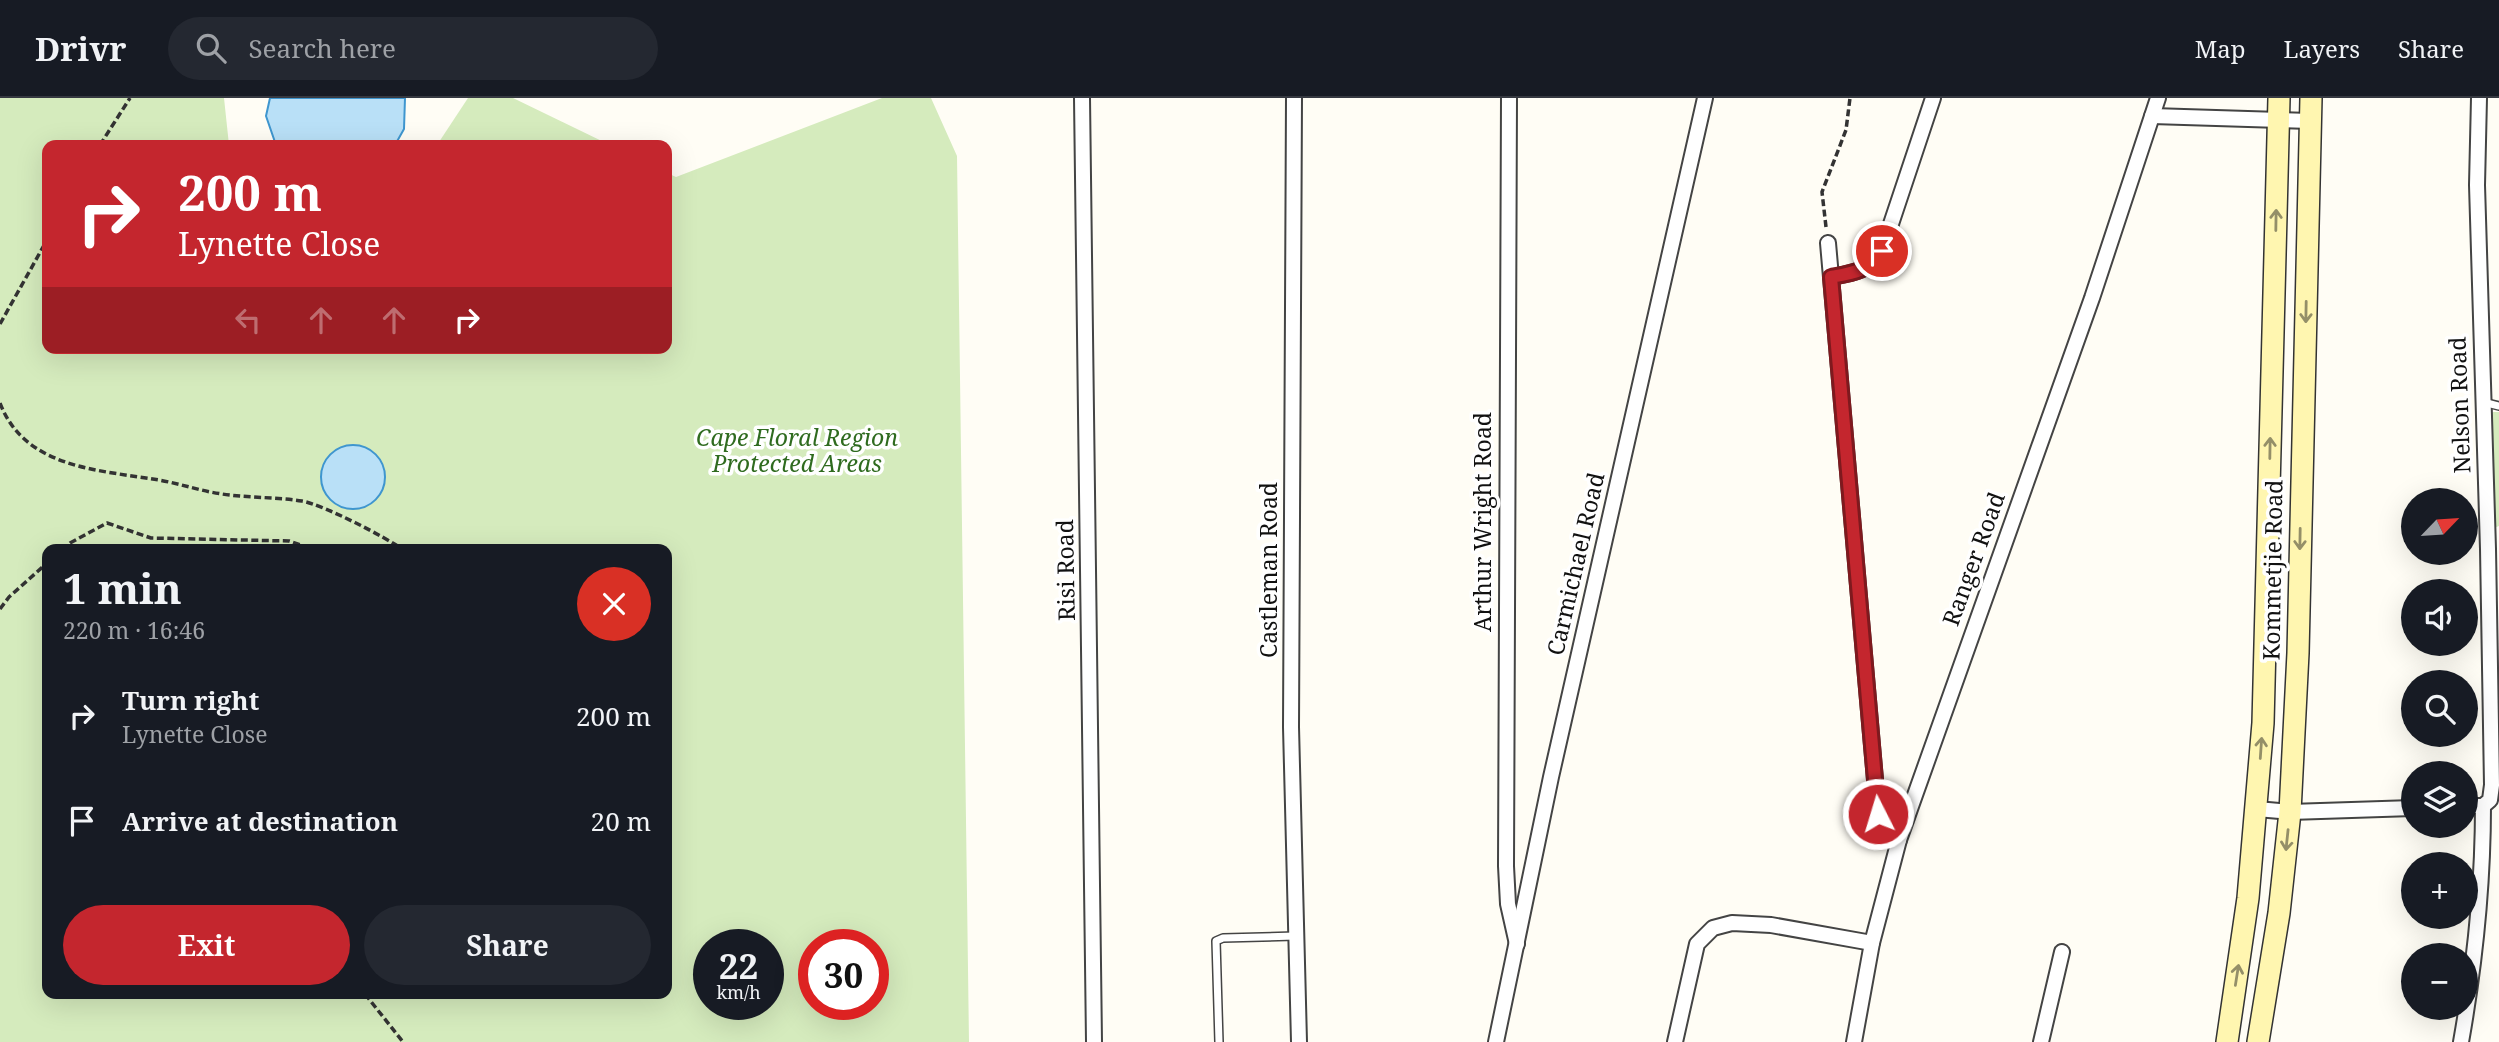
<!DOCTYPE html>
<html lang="en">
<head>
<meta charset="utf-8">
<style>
	:root { --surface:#171b24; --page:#242831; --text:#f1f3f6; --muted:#9ea1a6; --line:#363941; --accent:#c4262e }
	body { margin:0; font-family:"Noto Serif",serif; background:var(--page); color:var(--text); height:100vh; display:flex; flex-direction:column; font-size:26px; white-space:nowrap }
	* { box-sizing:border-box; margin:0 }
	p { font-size:23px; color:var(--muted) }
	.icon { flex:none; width:38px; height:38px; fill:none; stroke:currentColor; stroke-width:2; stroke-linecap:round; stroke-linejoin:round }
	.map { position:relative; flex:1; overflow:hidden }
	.panel { position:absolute; left:42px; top:446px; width:630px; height:455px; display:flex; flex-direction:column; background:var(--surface); border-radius:14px; box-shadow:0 7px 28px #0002 }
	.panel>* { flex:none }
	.guide { position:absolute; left:42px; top:42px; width:630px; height:214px; border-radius:14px; box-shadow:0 7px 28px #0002; background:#c4262e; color:#fff; overflow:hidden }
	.needle { width:46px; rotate:65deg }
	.fabs { position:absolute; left:2401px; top:390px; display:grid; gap:14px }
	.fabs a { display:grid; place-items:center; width:77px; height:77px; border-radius:50%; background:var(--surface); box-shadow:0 7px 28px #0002; font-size:35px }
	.speed { position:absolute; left:693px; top:831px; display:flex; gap:14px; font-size:35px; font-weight:700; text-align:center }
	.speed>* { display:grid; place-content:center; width:91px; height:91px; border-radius:50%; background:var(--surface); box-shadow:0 7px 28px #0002; line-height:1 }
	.speed small { font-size:18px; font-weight:400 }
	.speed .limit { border:10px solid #d22; background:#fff; color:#111 }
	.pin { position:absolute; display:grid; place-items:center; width:60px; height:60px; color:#fff; margin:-30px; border:4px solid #fff; border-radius:50%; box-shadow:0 2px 7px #0007 }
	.me { position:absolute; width:77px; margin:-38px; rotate:355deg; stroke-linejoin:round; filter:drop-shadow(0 0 5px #0008) }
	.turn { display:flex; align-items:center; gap:24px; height:147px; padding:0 21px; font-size:32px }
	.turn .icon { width:91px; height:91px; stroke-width:2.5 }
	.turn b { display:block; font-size:49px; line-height:60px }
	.lanes { display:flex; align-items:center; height:66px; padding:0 21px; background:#0003; justify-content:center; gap:35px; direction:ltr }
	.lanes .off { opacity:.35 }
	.round { display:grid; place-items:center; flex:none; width:74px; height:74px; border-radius:37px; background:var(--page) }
	.summary { display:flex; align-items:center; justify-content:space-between; height:119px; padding:0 21px }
	h1 { font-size:42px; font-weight:700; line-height:52px }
	.primary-button { display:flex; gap:14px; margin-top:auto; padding:14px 21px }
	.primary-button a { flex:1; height:80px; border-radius:42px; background:var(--accent); color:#fff; font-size:28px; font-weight:700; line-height:80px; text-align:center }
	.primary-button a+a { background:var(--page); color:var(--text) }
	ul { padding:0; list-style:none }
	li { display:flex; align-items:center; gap:21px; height:105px; padding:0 21px }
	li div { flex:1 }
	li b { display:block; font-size:26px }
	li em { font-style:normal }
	header { display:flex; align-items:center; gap:42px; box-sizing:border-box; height:98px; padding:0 35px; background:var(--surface); border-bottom:2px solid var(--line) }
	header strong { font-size:33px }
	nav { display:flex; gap:38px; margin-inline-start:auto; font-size:24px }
	.search { width:490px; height:63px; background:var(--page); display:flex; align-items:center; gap:18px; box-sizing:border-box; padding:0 24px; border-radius:38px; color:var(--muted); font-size:26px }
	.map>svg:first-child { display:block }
</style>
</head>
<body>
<header>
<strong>Drivr</strong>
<div class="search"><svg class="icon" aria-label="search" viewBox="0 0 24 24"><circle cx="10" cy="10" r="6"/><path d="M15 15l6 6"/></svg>Search here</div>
<nav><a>Map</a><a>Layers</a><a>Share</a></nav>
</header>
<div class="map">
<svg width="2499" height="944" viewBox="0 0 2499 944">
	<rect width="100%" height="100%" fill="#fffdf5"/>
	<!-- green -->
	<g fill="#d5ebbd" fill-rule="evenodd">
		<path d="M0 0H224L229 47H47V250H667V75L676 79 882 0H931L957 58 969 944H0ZM47 452H667V896H47ZM709 847H768V906H709ZM814 847H873V906H814Z"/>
		<polygon points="468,0 513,0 610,47 437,47"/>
		<polygon points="2493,314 2499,314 2499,428 2494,430 2490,316"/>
	</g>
	<!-- water -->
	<g fill="#b9e0f7" stroke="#3f96cf" stroke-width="2">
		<polygon points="270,0 405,0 404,31 395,47 276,47 266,18"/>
		<circle cx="353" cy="379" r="32"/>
	</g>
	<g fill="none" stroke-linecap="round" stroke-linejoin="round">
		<!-- service casing -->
		<g stroke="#444" stroke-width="10">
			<g id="service">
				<polyline points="2483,304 2499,308"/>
				<polyline points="1219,944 1216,843 1223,840 1295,838"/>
			</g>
		</g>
		<!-- minor casing -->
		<g stroke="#444" stroke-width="18">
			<g id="minor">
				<polyline points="1082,0 1094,944"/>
				<polyline points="1294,0 1291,629 1299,944"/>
				<polyline points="1509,0 1506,768 1508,806 1517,846"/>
				<polyline points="2152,18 2310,23"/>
				<polyline points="1828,145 1878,716 1887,731 1899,742"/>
				<path d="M1831 179C1853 175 1870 173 1882 153L1933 0"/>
				<polyline points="2466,708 2483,708"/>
				<polyline points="2257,711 2290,714 2413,710"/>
				<polyline points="1496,944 1551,679 1705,0"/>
				<polyline points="1675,944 1697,846 1713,830 1732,825 1771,827 1872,845"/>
				<polyline points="1854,944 1872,845 1899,742 2092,200 2158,0"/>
				<polyline points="2041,944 2062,854"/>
				<path d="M2461 944C2475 865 2483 788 2483 708L2490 702 2492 687 2488 451 2477 87 2479 0"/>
			</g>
		</g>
		<!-- secondary casing -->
		<g stroke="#333" stroke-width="24">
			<g id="secondary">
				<polyline points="2227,944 2248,800 2263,625 2279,0"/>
				<polyline points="2258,944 2279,815 2290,714 2298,555 2311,0"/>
			</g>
		</g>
		<!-- path -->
		<g stroke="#333" stroke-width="3.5" stroke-dasharray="7 3.5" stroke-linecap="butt">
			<polyline points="100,47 130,0"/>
			<polyline points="1826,129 1822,94 1846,32 1850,0"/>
			<polyline points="0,226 47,142"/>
			<path d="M0 305C25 371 100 372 159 382 181 386 201 393 222 396 249 400 276 399 302 403 324 407 385 439 404 452"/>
			<polyline points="62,452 70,445 107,425 151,440 289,443 316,452"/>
			<polyline points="0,511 9,499 47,465"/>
			<polyline points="365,896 403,944"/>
		</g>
		<!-- service -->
		<use href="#service" stroke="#fff" stroke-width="7"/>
		<!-- minor -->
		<use href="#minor" stroke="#fff" stroke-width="14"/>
		<!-- secondary -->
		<use href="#secondary" stroke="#fff6b0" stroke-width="21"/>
	</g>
	<!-- one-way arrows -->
	<defs><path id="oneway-shaft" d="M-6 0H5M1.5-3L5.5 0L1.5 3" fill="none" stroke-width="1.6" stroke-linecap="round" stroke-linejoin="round" transform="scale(1.75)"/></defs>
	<g stroke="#948f68">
		<use href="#oneway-shaft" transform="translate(2276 122) rotate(-89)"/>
		<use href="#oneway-shaft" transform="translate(2306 214) rotate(91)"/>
		<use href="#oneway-shaft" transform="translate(2270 350) rotate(-89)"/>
		<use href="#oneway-shaft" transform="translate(2300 441) rotate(91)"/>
		<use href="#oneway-shaft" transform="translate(2261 650) rotate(-86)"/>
		<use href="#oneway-shaft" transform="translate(2287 742) rotate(96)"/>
		<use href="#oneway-shaft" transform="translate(2237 877) rotate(-81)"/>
	</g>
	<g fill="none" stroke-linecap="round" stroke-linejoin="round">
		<!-- route casing -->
		<g stroke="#7f191e" stroke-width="18">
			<path id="route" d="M1878 716 1831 179C1853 175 1869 173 1882 153"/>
		</g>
		<!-- route -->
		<use href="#route" stroke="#c4262e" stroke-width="12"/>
	</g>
	<g text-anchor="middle" stroke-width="7" stroke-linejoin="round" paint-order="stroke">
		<!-- street labels -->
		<g font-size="23" fill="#111" stroke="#fff">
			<text transform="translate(2460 307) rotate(-92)" y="8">Nelson Road</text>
			<text transform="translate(1483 424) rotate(-90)" y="8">Arthur Wright Road</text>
			<text transform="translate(1974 461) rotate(-70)" y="8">Ranger Road</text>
			<text transform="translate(1576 466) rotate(-77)" y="8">Carmichael Road</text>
			<text transform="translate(1066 472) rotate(-91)" y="8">Risi Road</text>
			<text transform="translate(1269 472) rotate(-90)" y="8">Castleman Road</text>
			<text transform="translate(2273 472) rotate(-89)" y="8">Kommetjie Road</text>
		</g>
		<!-- park labels -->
		<g font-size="23" font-style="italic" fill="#2f6b1f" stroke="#fff">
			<text x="797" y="348">Cape Floral Region<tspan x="797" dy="26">Protected Areas</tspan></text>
		</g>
	</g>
</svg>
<div class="fabs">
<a><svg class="needle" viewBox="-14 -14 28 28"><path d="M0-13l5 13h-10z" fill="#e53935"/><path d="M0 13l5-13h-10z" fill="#9ea1a6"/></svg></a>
<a><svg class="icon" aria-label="sound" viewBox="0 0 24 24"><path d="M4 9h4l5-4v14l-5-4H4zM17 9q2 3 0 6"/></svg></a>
<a><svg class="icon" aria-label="search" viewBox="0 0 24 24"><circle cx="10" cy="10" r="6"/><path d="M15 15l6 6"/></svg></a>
<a><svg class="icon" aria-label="layers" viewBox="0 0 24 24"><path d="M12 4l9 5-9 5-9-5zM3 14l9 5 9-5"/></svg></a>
<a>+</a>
<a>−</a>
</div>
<div class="speed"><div>22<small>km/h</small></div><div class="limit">30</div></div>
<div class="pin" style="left:1882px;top:153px;background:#d93025"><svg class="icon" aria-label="arrive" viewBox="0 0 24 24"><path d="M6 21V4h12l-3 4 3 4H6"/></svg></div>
<svg class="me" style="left:1878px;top:716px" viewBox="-20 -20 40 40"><circle r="17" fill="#c4262e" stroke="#fff" stroke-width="3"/><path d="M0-11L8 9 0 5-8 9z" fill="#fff"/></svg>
<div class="guide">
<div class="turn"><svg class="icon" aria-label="right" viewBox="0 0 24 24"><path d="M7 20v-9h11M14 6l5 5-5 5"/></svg><div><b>200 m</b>Lynette Close</div></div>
<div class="lanes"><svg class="icon off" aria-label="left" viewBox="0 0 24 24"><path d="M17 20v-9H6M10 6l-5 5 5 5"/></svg><svg class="icon off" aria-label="ahead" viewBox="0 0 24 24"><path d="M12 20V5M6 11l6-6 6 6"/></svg><svg class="icon off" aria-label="ahead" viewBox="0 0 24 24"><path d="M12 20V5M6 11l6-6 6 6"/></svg><svg class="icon" aria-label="right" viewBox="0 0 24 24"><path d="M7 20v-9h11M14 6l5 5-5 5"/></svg></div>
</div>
<section class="panel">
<div class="summary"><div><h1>1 min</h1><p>220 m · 16:46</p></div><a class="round" style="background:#d93025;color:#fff"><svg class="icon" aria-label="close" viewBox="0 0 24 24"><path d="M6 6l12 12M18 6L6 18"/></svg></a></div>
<ul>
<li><svg class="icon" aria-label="right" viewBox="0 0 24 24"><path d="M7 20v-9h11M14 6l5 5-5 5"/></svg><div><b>Turn right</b><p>Lynette Close</p></div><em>200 m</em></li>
<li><svg class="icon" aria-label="arrive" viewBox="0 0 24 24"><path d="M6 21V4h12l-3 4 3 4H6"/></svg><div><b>Arrive at destination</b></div><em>20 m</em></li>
</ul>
<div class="primary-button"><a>Exit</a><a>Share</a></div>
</section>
</div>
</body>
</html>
